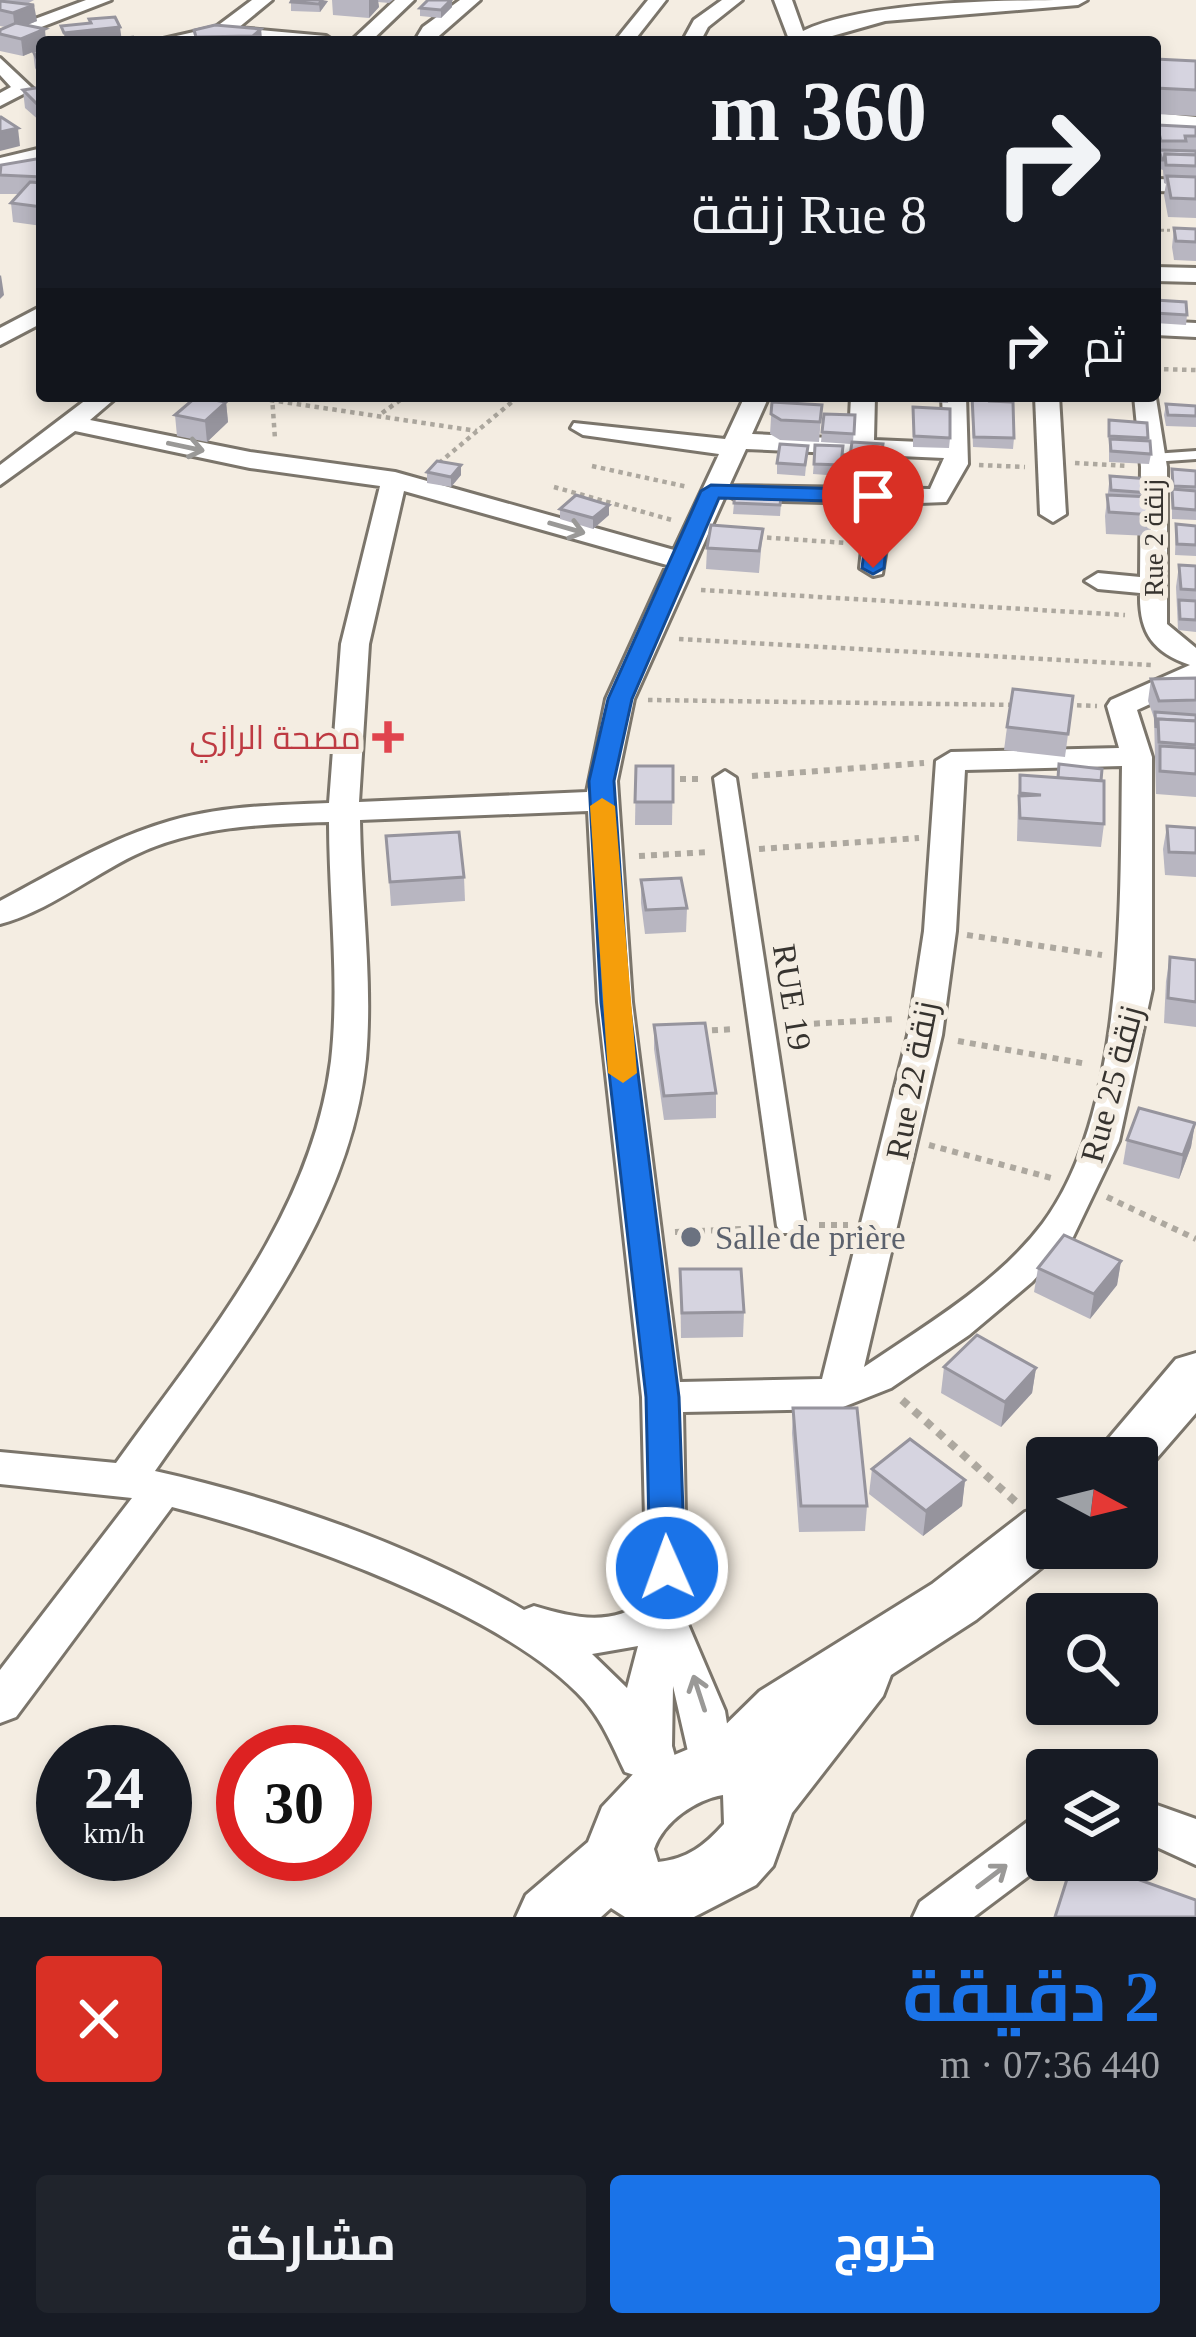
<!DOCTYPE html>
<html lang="ar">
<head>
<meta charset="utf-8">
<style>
	:root { --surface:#171b24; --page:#20242c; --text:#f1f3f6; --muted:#9ea1a6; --accent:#1a73e8 }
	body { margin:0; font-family:"Times New Roman",Cairo,serif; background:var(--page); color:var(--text); direction:rtl; height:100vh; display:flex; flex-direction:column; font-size:45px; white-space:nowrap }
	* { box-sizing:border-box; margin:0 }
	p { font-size:39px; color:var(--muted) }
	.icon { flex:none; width:66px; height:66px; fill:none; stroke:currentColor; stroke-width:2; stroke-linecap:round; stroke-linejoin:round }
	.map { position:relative; height:1917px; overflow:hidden; direction:ltr }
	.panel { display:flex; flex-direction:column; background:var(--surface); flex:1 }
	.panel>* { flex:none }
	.banner { position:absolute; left:36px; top:36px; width:1125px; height:366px; border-radius:12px; box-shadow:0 6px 18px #0003; direction:rtl; background:#171b24; color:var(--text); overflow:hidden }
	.needle { width:78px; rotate:97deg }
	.tools { position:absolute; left:1026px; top:1437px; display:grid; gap:24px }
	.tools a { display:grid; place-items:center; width:132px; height:132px; border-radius:12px; background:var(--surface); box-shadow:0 6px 18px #0003; font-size:60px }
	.speed { position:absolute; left:36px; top:1725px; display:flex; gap:24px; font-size:60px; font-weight:700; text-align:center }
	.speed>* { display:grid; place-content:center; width:156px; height:156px; border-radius:50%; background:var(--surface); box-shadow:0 6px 18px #0003; line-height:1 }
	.speed small { font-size:30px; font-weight:400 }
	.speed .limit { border:18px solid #d22; background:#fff; color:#111 }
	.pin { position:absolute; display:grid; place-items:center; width:102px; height:102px; color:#fff; margin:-123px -51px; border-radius:50% 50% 50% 0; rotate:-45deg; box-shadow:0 0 12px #0007 }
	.pin .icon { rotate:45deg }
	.me { position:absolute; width:132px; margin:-66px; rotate:358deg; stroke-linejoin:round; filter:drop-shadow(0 0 9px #0008) }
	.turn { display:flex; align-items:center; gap:42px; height:252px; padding:0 36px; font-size:54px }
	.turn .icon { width:156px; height:156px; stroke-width:2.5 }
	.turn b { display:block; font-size:84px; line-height:102px }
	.then { display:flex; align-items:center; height:114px; padding:0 36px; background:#0003; gap:24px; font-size:45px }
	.round { display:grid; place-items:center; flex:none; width:126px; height:126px; border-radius:12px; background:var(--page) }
	.summary { display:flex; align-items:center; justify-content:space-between; height:204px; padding:0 36px }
	h1 { font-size:72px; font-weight:700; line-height:90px; color:var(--accent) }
	.button { display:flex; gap:24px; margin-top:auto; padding:24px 36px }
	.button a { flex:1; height:138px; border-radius:12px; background:var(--accent); color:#fff; font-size:48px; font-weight:700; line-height:138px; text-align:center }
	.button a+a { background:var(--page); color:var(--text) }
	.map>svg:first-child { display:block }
</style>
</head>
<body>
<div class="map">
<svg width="1196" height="1917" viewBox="0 0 1196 1917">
	<rect width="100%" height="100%" fill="#f4ede2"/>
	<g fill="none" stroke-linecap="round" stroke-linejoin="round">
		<!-- service casing -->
		<g stroke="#7b756b" stroke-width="6">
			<polygon id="service" points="1196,451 1196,459 1153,462 1147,458 1153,454"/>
		</g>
		<!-- pedestrian casing -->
		<g stroke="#7b756b" stroke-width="6">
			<polygon id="pedestrian" points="725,771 736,778 805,1226 801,1233 781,1233 777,1226 714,778"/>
		</g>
		<!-- minor casing -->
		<g stroke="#7b756b" stroke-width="6">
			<g id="minor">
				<polygon points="86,0 111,0 0,43 0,32"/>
				<polygon points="252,0 272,0 238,28 326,36 335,42 221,37 150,42 216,27"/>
				<polygon points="395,0 414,0 370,42 350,42"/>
				<polygon points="460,0 480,0 432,42 414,42 423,27"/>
				<polygon points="648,0 666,0 633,42 614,42"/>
				<polygon points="722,0 742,0 708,27 700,42 682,42 694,20"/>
				<path d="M774 0H792L803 31C867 0 1013 0 1087 0L1078 5 885 21 811 42H790Z"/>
				<polygon points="0,58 33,89 0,106 0,93 11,87 0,75"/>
				<polygon points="1155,113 1196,117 1196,129 1155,125"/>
				<polygon points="42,148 42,160 0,170 0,158"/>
				<polygon points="1155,179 1196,180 1196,192 1155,191"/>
				<polygon points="1155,267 1196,268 1196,282 1155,281"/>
				<polygon points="42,306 42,323 0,345 0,328"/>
				<polygon points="1155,321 1196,323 1196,337 1155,335"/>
				<path d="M1155 392 1167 467V624L1196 648V683L1137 710 1152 757V989L1119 1141 1073 1237 1032 1282 969 1335 891 1388 838 1409 683 1412 687 1622 725 1711 734 1768 727 1782 711 1788 695 1782 673 1686 672 1746 684 1788 677 1802 661 1808 645 1802 634 1775 625 1772C613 1747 603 1722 584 1700 505 1612 287 1536 172 1507L16 1717 0 1723V1670L132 1498 0 1484V1452L116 1463C204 1340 311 1217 331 1061 340 982 329 901 329 822 262 824 196 826 135 855 91 876 47 912 0 924V901C55 872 110 838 170 821 222 806 275 805 329 803L341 644 380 486 250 468 75 431 0 485V465L91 396H118L90 420 250 452 395 472 674 550 719 454 583 435 571 428 574 423 725 439 745 396H769L752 434 849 439 851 396H875L874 440 944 443 942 396H966L968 464 946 502 893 504 882 574 873 576 860 568 867 503 737 500 726 494 634 699 617 781 632 1002 680 1382 822 1379 908 1035 924 931 936 761 951 752 1119 748 1107 706 1111 700 1190 665C1152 652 1139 632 1140 593L1098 589 1085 581 1098 573 1140 577 1141 467 1134 396H1155ZM746 449 944 458 930 489 729 486ZM404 491 667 565 606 699 587 792 359 802 369 644ZM1122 766C1120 900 1126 1111 1043 1223 998 1283 926 1325 864 1367L942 1035 956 931 965 770ZM588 811 598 1002 642 1397 647 1600C612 1627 574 1618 534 1606L524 1610C413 1545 280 1499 155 1471 242 1346 350 1217 366 1059 373 980 361 899 360 820ZM638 1646 627 1688 592 1654Z"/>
				<polygon points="1035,396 1059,396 1066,514 1053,522 1040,514"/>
				<polygon points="1137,1798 1196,1819 1196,1865 1137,1838"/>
				<polygon points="1047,1814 1050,1860 974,1917 913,1917 920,1902 1030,1820"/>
			</g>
		</g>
		<!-- secondary casing -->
		<g stroke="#7b756b" stroke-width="6">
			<g id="secondary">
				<polygon points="1196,1353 1196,1413 1143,1474 1137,1476 1137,1458 1092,1458 1176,1359"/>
				<path d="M1047 1505V1548H1066L976 1620 891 1675 883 1696 792 1813 773 1866 756 1885 694 1917H625L611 1908 601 1917H516L526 1895 588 1842 602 1807 636 1771 710 1740 760 1691 932 1584 1025 1512ZM723 1795 724 1824C705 1845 688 1859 658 1862L654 1849C664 1821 695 1800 723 1795Z"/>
			</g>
		</g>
		<!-- path-far3 -->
		<polyline stroke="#ada89f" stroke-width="3" stroke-dasharray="3 3" stroke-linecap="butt" points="1155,230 1196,231"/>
		<!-- path-far2 -->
		<g stroke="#ada89f" stroke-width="4.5" stroke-dasharray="4.5 4.5" stroke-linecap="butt">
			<polyline points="1155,369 1196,370"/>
			<polyline points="272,396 275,439"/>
			<polyline points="270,400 477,431"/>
			<polyline points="382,413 406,396"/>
			<polyline points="439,463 519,396"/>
			<polyline points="1075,463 1128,466"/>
			<polyline points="979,465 1025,467"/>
			<polyline points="592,466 688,487"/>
			<polyline points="554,487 672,520"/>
			<polyline points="758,537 847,543"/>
			<polyline points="701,590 1125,615"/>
			<polyline points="679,639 1151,665"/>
			<polyline points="648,700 1019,705"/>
			<polyline points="1068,705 1097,706"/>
		</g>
		<!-- path-far1 -->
		<g stroke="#ada89f" stroke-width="6" stroke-dasharray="6 6" stroke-linecap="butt">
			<polyline points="752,776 924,763"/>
			<polyline points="668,779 703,779"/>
			<polyline points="759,849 919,838"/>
			<polyline points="639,856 710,852"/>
			<polyline points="967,935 1102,955"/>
			<polyline points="790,1025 896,1019"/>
			<polyline points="700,1031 735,1029"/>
			<polyline points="958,1041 1087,1064"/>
			<polyline points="929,1145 1055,1179"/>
			<polyline points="1107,1197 1196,1239"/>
			<polyline points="819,1225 848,1225"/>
			<polyline points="675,1232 764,1228"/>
		</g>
		<!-- path -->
		<polyline stroke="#ada89f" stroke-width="8" stroke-dasharray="8 8" stroke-linecap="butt" points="902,1400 1017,1503"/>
		<!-- service -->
		<use href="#service" fill="#fff" fill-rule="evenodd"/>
		<!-- pedestrian -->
		<use href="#pedestrian" fill="#fff" fill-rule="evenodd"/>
		<!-- minor -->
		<use href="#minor" fill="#fff" fill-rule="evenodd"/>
		<!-- secondary -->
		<use href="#secondary" fill="#fff" fill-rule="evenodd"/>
	</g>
	<!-- wall -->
	<g fill="#b8b6c1">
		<polygon points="0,0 34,0 27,4 37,21 27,25 37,50 42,50 42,79 35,68 33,52 23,56 0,51 0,30 5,27 0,26"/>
		<polygon points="332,0 393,0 389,3 378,2 379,7 369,18 333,15"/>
		<polygon points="428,0 452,0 452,7 441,18 420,16 420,8"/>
		<polygon points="328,1 320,12 291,11 291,2"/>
		<polygon points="261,29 262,42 195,42 194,30"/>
		<polygon points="1155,59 1196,61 1196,116 1155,114"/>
		<polygon points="42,87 42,131 41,122 25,108 23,90"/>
		<polygon points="1157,125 1196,127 1196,218 1168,217 1164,195 1166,184 1164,183 1163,170 1160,169 1155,143"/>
		<polygon points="42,158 42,226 13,222 11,203 19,194 0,194 0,166"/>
		<polygon points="1174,228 1196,229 1196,261 1174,260 1172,247"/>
		<polygon points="1155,300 1187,315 1186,325 1155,323"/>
		<polygon points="915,396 949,396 948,403 915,401"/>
		<polygon points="971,396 1006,396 1005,402 1014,438 1013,449 973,447"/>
		<polygon points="226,402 228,422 207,442 177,436 175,415"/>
		<polygon points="772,402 822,405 819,442 780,440 770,434"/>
		<polygon points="1166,404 1196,406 1196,427 1166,426 1164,415"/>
		<polygon points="913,407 950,438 949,448 913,447"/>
		<polygon points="855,415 853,442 883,444 880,475 848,473 851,444 821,442 822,432"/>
		<polygon points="1109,420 1147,423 1148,441 1151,454 1149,464 1109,462"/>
		<polygon points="815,445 843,446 841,476 813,474"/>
		<polygon points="808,446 805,476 777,474 777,463"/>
		<polygon points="461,465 461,475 451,487 427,483 427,472"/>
		<polygon points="1172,469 1196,471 1196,520 1172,519"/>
		<polygon points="1110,476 1151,493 1153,515 1150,536 1106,534 1105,516"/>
		<polygon points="782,491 780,516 733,514 734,503"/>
		<polygon points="560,509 609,515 593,529 560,519"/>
		<polygon points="1176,524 1196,526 1196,556 1175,555"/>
		<polygon points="763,529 759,573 706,569 707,548"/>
		<polygon points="1179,565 1196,566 1196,632 1178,630 1176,587"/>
		<polygon points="1196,678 1196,797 1156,794 1154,718 1148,701 1151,679"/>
		<polygon points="1073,696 1065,757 1004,750 1007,727"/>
		<polygon points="636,766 673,766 672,825 635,825"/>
		<polygon points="1020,775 1101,781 1104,824 1101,847 1017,841 1018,798"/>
		<polygon points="1167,826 1196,828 1196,877 1165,875 1163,849"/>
		<polygon points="386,836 464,877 465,901 391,906"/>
		<polygon points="641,880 687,908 686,932 645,934 641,903"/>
		<polygon points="1170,957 1196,960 1196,1027 1164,1023 1166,981"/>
		<polygon points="654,1025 716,1093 716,1118 664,1120 654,1049"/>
		<polygon points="1195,1123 1191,1147 1179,1179 1123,1164 1127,1140"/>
		<polygon points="1121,1261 1117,1285 1090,1319 1034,1292 1038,1268"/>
		<polygon points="680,1269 744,1312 743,1337 681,1338"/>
		<polygon points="944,1367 1036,1368 1032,1393 1001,1427 941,1393"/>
		<polygon points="793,1408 867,1506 865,1531 799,1532 792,1433"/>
		<polygon points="872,1469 965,1480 962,1506 923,1536 869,1494"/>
	</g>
	<!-- shaded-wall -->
	<g fill="#96949d">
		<polygon points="322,0 328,1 320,12 319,4"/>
		<polygon points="369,0 378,0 379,7 369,18"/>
		<polygon points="451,0 452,0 452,7 441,18 441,10"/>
		<polygon points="34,5 37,21 15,30 13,13"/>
		<polygon points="120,27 122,42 65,42 64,33"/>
		<polygon points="45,29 46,42 42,42 42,48 23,56 21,39"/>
		<polygon points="261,29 262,42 254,42 253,36"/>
		<polygon points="18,128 20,146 0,151 0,132"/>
		<polygon points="1,275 4,295 0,299 0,276"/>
		<polygon points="226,402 228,422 207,442 205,421"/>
		<polygon points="461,465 461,475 451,487 451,477"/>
		<polygon points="609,505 609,515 593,529 593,518"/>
		<polygon points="1195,1123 1191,1147 1179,1179 1183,1155"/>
		<polygon points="1121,1261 1117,1285 1090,1319 1094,1294"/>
		<polygon points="1036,1368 1032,1393 1001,1427 1005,1402"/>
		<polygon points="965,1480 962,1506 923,1536 926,1511"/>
	</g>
	<!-- building -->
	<g fill="#d6d4e0" stroke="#96949d" stroke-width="3">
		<polygon points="292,0 322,0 319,4 291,2"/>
		<polygon points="428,0 451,0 441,10 420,8"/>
		<polygon points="0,1 34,5 13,13 0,10"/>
		<polygon points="115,17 120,27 64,33 61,26 91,23 89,19"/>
		<polygon points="16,23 45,29 21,39 0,34 0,30"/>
		<polygon points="215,25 261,29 253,36 196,37 194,30"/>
		<polygon points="133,37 136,42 97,42"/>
		<polygon points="42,50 42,61 39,62 33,51"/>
		<polygon points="1155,59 1196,61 1196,90 1155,88"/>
		<polygon points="42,87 42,104 38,105 23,90"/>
		<polygon points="0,117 1,117 18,128 0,132"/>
		<polygon points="1157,125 1196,127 1196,136 1185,136 1186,141 1161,141"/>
		<polygon points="1159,150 1196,151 1196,155 1165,154 1164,160 1162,160"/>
		<polygon points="1165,154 1196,155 1196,166 1166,165"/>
		<polygon points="42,158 42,177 0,175 1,165"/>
		<polygon points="1167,176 1196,177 1196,199 1171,198"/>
		<polygon points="30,182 42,183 42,207 11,203"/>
		<polygon points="1174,228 1196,229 1196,242 1176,241"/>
		<polygon points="1155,300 1186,302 1187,315 1155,313"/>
		<polygon points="972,396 1006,396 1005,399 988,401 1013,402 1014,438 974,437"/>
		<polygon points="196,397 226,402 205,421 175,415"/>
		<polygon points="772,402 822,405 820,422 781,420 771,414"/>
		<polygon points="1166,404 1196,406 1196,416 1168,415"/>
		<polygon points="913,407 950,409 950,438 914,436"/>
		<polygon points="824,414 855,415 854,434 822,432"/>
		<polygon points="1109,420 1147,423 1148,438 1109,436"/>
		<polygon points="1110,439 1150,441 1151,454 1111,451"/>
		<polygon points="852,442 883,444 880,465 849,463"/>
		<polygon points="780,444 808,446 805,465 777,463"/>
		<polygon points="815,445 843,446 841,465 814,464"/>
		<polygon points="437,461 461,465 451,477 427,472"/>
		<polygon points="1172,469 1196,471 1196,487 1173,486"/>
		<polygon points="1110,476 1150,479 1151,493 1111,490"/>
		<polygon points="735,489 782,491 780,505 734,503"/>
		<polygon points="1172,489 1196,491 1196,510 1173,508"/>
		<polygon points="576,495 609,505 593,518 560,509"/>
		<polygon points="1107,495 1152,497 1153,515 1109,512"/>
		<polygon points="1176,524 1196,526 1196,545 1177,544"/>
		<polygon points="711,525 763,529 759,551 707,548"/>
		<polygon points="1179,565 1196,566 1196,590 1181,589"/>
		<polygon points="1179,600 1196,601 1196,620 1180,619"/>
		<polygon points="1196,678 1196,700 1159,701 1151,679"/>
		<polygon points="1013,689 1073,696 1068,734 1007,727"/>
		<polygon points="1155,712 1196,715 1196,721 1158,719 1156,728"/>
		<polygon points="1158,719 1196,721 1196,745 1159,742"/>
		<polygon points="1160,746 1196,748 1196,774 1160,771"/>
		<polygon points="1059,764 1102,769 1101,781 1058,778"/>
		<polygon points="636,766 673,766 673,802 635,802"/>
		<polygon points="1020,775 1104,781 1104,824 1020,818 1019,796 1041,795 1020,793"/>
		<polygon points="1167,826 1196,828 1196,853 1169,852"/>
		<polygon points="459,832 464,877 390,882 386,836"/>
		<polygon points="681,878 687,908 646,910 641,880"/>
		<polygon points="1170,957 1196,960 1196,1002 1168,998"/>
		<polygon points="705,1023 716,1093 664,1096 654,1025"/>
		<polygon points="1139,1108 1195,1123 1183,1155 1127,1140"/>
		<polygon points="1064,1235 1121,1261 1094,1294 1038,1268"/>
		<polygon points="680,1269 741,1269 744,1312 682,1313"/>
		<polygon points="977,1335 1036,1368 1005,1402 944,1367"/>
		<polygon points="793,1408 857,1408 867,1506 801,1506"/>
		<polygon points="910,1439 965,1480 926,1511 872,1469"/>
		<polygon points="1073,1860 1084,1860 1196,1900 1196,1917 1055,1917"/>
	</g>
	<!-- one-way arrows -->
	<defs><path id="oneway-shaft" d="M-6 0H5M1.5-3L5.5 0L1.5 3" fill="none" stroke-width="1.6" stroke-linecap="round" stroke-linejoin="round" transform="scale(3)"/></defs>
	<g stroke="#9a9997">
		<use href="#oneway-shaft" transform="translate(186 447) rotate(12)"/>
		<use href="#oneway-shaft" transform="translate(567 528) rotate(16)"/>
		<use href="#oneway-shaft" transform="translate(699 1693) rotate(-108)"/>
		<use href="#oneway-shaft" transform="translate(992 1876) rotate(-37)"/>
	</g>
	<!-- route -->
	<polygon fill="#1a73e8" stroke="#114b97" stroke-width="3" points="711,485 881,490 891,496 884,568 873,574 862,568 870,502 719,498 632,699 614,781 629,1002 679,1397 685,1568 680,1577 655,1577 650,1568 646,1397 601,1002 589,781 608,699 701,491"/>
	<!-- slow -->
	<polygon fill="#f59e0b" points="602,798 615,806 637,1073 623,1083 608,1073 590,806"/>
	<!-- markers -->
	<path fill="#e0444e" stroke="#f4ede2" stroke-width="4.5" d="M382 719h12v12h12v12h-12v12h-12v-12h-12v-12h12z"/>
	<circle fill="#6b7280" stroke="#f4ede2" stroke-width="4.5" cx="691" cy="1237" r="12"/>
	<g text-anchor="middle" stroke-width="10" stroke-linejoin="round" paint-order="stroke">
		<!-- far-street labels -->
		<g font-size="27" fill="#36332f" stroke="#f4ede2">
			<text transform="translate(1154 538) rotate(-90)" y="9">Rue 2 زنقة</text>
		</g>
		<!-- health labels -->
		<g font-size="33" fill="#be3a42" stroke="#f4ede2" text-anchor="end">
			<text x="361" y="749">مصحة الرازي</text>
		</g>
		<!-- street labels -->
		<g font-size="33" fill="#36332f" stroke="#f4ede2">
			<text transform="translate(793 997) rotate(81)" y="12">RUE 19</text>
			<text transform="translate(911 1080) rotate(-79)" y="12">Rue 22 زنقة</text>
			<text transform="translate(1111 1084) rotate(-75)" y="12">Rue 25 زنقة</text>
		</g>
		<!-- worship labels -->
		<g font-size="33" fill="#5b616d" stroke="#f4ede2" text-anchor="start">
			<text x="715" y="1249">Salle de prière</text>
		</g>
	</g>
</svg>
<div class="tools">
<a><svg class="needle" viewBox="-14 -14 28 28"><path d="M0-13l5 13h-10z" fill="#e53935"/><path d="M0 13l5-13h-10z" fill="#9ea1a6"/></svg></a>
<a><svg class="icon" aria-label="search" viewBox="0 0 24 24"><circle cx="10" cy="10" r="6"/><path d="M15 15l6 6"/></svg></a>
<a><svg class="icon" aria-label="layers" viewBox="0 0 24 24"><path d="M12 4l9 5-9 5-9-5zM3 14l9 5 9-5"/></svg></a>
</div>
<div class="speed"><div>24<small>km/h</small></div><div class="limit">30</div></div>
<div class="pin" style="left:873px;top:568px;background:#d93025"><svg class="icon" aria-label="arrive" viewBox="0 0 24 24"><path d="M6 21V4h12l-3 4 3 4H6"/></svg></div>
<svg class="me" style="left:667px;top:1568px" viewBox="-20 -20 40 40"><circle r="17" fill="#1a73e8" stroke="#fff" stroke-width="3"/><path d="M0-11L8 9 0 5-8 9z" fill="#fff"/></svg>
<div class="banner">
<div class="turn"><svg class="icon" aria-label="right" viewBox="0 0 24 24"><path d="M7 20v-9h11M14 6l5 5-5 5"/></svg><div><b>360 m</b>Rue 8 زنقة</div></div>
<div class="then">ثم<svg class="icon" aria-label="right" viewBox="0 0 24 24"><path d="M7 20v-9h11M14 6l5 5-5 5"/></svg></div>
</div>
</div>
<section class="panel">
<div class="summary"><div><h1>2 دقيقة</h1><p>440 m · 07:36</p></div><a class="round" style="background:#d93025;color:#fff"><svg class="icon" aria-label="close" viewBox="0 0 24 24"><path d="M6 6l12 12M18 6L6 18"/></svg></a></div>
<div class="button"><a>خروج</a><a>مشاركة</a></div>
</section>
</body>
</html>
